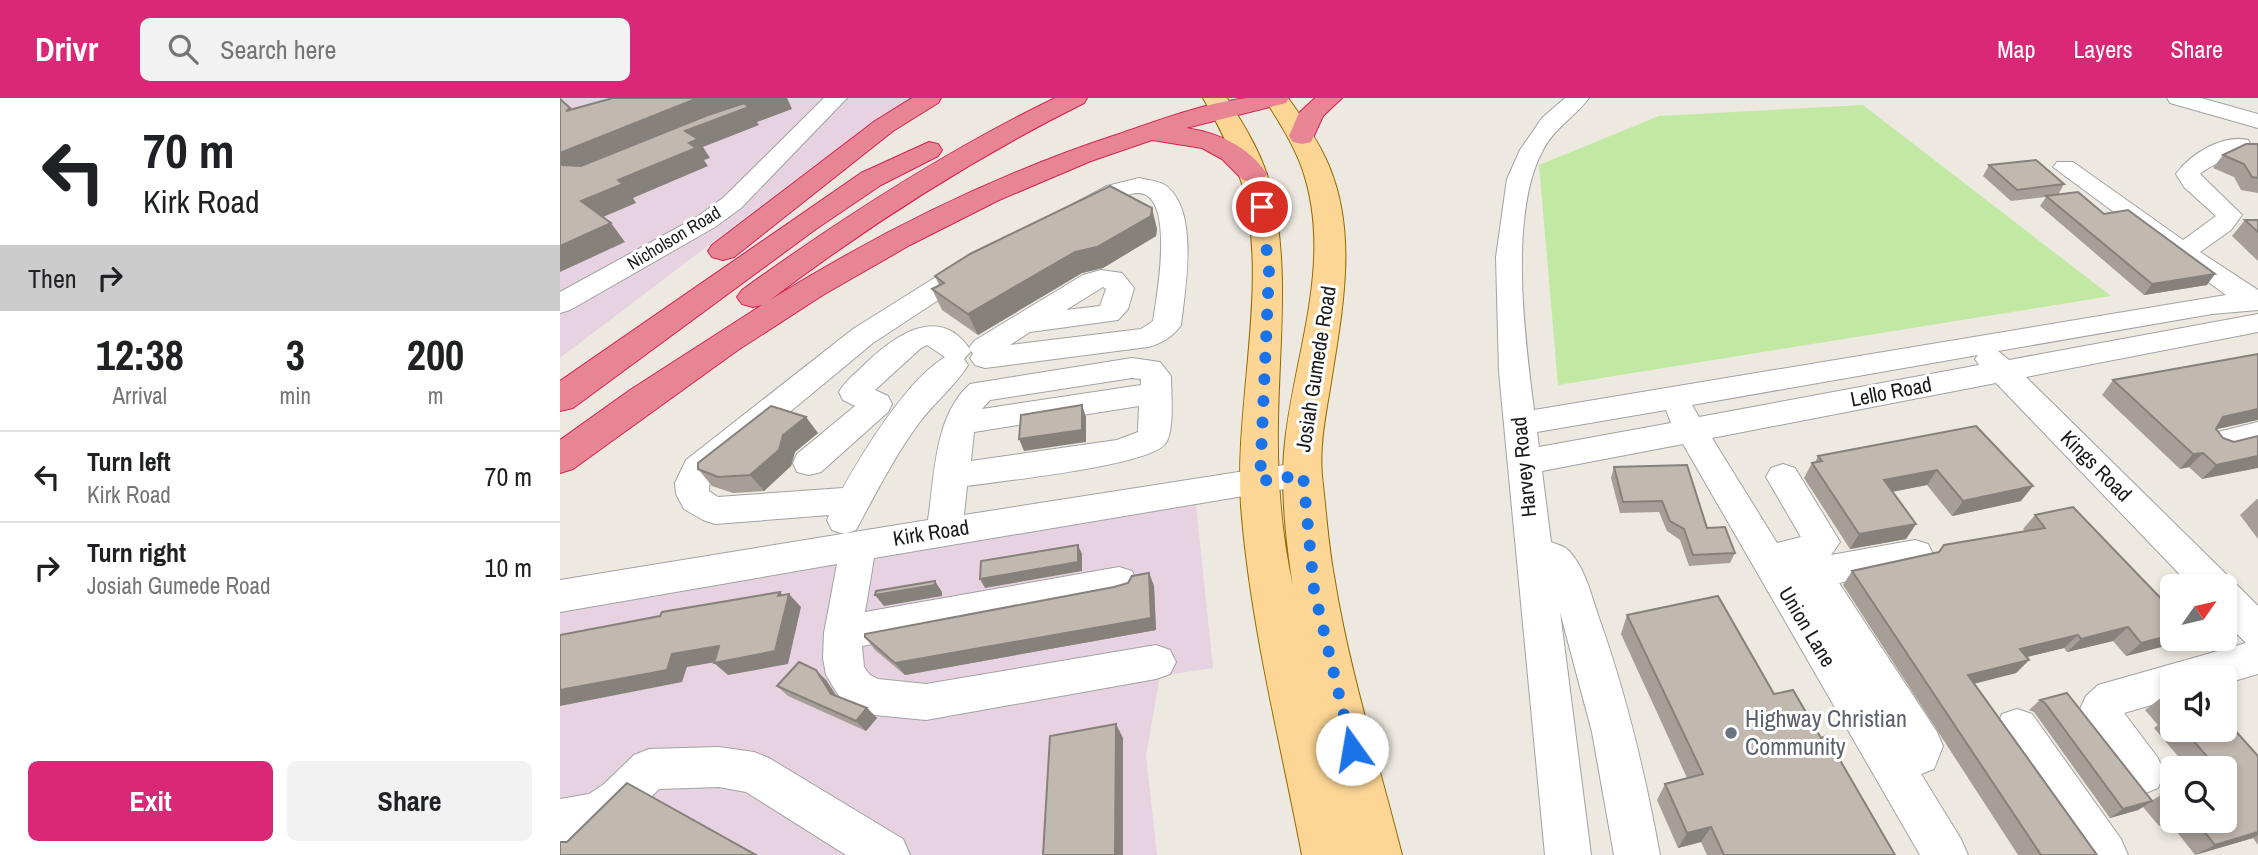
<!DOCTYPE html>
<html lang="en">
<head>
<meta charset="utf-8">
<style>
	:root { --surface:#fff; --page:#f2f2f2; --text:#202124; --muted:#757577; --line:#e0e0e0; --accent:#db2777 }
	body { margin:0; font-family:"Archivo Narrow",sans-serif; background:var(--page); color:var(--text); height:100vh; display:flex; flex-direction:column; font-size:26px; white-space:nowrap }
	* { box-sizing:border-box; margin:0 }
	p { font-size:23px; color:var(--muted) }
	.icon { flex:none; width:38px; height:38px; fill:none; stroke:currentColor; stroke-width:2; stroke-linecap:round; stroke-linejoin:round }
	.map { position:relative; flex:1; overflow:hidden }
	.side { display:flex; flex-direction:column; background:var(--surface); width:560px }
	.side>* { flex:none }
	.guide { background:#fff; color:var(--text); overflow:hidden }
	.needle { width:46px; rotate:56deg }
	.controls { position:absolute; left:1600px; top:476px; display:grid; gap:14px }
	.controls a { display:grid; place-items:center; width:77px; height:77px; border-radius:10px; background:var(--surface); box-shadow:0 4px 10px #0003; font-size:35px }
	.pin { position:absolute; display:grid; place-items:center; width:60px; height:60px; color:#fff; margin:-30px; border:4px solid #fff; border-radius:50%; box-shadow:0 2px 7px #0007 }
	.me { position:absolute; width:77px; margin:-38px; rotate:347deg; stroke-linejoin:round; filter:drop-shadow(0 0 5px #0008) }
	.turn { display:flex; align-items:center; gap:24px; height:147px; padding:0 28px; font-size:32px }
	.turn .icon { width:91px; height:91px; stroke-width:2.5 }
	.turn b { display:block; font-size:49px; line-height:60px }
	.then { display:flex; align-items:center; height:66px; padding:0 28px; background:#0003; gap:14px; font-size:26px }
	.eta { display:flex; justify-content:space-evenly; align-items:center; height:119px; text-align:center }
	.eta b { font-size:42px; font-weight:800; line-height:49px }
	.button { display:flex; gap:14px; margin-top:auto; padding:14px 28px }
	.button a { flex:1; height:80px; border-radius:10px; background:var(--accent); color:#fff; font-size:28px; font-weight:800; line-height:80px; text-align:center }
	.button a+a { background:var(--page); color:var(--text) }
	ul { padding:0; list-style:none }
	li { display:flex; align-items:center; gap:21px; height:91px; padding:0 28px; border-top:2px solid var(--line) }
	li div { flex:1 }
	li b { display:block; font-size:26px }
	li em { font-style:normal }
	header { display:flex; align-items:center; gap:42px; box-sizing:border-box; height:98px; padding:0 35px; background:var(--accent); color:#fff }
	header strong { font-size:33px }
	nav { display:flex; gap:38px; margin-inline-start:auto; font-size:24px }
	.search { width:490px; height:63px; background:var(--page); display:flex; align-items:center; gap:18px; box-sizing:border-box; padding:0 24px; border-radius:10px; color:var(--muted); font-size:26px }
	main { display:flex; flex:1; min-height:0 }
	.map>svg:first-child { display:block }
</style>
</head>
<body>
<header>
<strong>Drivr</strong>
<div class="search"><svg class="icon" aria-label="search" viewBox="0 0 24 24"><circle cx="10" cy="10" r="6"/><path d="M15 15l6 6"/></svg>Search here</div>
<nav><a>Map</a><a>Layers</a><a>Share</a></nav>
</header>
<main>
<section class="side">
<div class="guide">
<div class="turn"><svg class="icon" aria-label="left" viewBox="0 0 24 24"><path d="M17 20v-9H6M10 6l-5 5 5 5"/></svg><div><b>70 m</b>Kirk Road</div></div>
<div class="then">Then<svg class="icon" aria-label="right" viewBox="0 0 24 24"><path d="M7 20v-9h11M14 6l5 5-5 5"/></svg></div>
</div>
<div class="eta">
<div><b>12:38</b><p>Arrival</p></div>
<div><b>3</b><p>min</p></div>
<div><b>200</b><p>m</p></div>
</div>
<ul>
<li><svg class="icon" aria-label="left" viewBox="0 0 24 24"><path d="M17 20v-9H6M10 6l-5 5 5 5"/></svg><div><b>Turn left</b><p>Kirk Road</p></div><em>70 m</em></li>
<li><svg class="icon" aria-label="right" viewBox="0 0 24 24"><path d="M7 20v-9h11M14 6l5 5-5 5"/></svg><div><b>Turn right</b><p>Josiah Gumede Road</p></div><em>10 m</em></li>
</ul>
<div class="button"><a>Exit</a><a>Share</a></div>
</section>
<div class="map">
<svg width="1698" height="757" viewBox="0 0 1698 757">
	<rect width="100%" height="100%" fill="#ede9e0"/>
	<!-- industrial -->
	<g fill="#e6d2e1">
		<polygon points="0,0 353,0 253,68 0,260"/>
		<polygon points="635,397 653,570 600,578 586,658 597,757 0,757 0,510"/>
	</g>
	<!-- grass -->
	<polygon fill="#c2e9a4" points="1303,7 1551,198 998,287 979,67 1099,18"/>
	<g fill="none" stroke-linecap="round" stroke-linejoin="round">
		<!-- minor casing -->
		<g stroke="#a2a2a2" stroke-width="2">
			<g id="minor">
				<polygon points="264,0 287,0 181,110 155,129 10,212 0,215 0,194 137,119 163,100"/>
				<path d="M1005 0H1029C1015 19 994 30 983 52 948 116 965 242 974 312L1666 197 1493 69 1497 64H1513L1623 142 1656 118 1624 89 1616 76C1630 56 1663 36 1688 42L1691 47C1685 56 1653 64 1640 76L1682 117 1671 132 1640 154 1698 192V212L1652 216 1438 253 1449 262 1698 216V234L1466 279 1667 477 1671 485 1677 487 1698 508V576L1664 586V579H1612V601L1564 615 1598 660 1604 675 1598 690 1583 696 1568 690 1527 629 1520 611 1526 598 1538 587 1686 545 1664 523V488H1631L1436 285 1152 340 1217 445 1241 439 1206 379 1211 370 1223 366 1235 370 1274 434 1280 444 1271 457 1355 442 1368 446 1373 456 1368 466 1279 485 1377 634 1383 648 1374 671 1361 676 1401 741 1408 757H1360L1123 346 982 373 991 444C998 447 1005 448 1010 454 1025 471 1031 496 1038 517 1066 595 1085 675 1100 757H1054L1032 634 1000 514 1031 757H985L939 274 936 159 947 81 960 52 982 20ZM1418 257 1415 261 1419 267 1139 319 1132 307ZM1106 312 1111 325 979 349 977 334Z"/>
				<polygon points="1607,0 1641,0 1698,16 1698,30 1610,5"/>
				<path d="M579 80C587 82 599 83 605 87 640 112 625 191 621 227 614 238 601 246 588 249L425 270 415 267 410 260 413 256 409 250 414 243 523 177 541 172 562 175 574 190 568 211 558 222 470 234 450 247 581 231 593 223C597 198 620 74 565 98 547 106 530 123 510 118L507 113 510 108 547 88ZM543 189 546 191 540 208 506 212Z"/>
				<path d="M412 160 421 162 425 168 421 174 313 245 150 380 149 393 158 399 283 390C304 352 348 281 385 259L367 247 361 250 315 292 328 298 332 306 328 314 261 374 249 377 237 374 233 365 237 356 295 308 283 302 279 294C285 283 296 275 305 266 334 238 380 204 411 253L404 261 408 267C396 287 374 305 359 325 334 359 316 395 296 432L284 436 272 432 267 422 269 417 155 426 143 422 124 411 116 396 115 385 126 362 293 231 403 162Z"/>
				<path d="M572 260 600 264 611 278C611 295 615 334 605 346 588 368 441 383 407 388L404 417 743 364 755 368 760 377 755 386 314 460 305 514 559 469 572 473 577 484 572 495 559 499 302 548 304 569 310 577 318 581 366 586 596 547 610 552 616 564 610 576 596 581 366 622 315 617 282 603 266 577 263 560 264 535 277 466 0 514V482L368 422C375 377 374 318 410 286ZM572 280 581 281V287L422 311 430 302ZM579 308 578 334 557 342 411 363 414 334Z"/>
				<polygon points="1698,324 1698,348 1661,356 1650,352 1645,344 1650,336"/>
				<polygon points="1457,611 1472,616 1561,741 1568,757 1518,757 1442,644 1436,630 1442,616"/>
				<path d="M159 649 194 654 209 660 343 741 350 757H286L186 694 159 689 99 691C68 723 45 739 0 745V701L29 696 44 686 74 657 89 651Z"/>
			</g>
		</g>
		<!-- major casing -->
		<g stroke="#926a00" stroke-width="2">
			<path id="major" d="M643 0H667C685 29 703 57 711 91 730 167 719 246 718 324 717 378 721 435 733 488 726 444 720 388 725 344 735 253 774 162 742 70 733 45 718 22 704 0H728C744 22 759 44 769 68 797 135 783 209 772 278 767 311 759 344 762 378 766 412 768 445 774 478 789 573 819 665 842 757H742C720 642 690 525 681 408 674 305 710 184 682 86 673 55 659 28 643 0Z"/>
		</g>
		<!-- highway casing -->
		<g stroke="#d72155" stroke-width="2">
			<g id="highway">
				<polygon points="352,0 381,0 378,5 333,33 174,159 163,162 152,159 148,153 152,147 315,23"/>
				<path d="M495 0H527L524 5C412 61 309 127 210 202 320 134 436 76 559 36 599 22 645 5 687 0 701 0 716 0 729 0L726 5 626 30C659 35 688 48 707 76L703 82 693 84 683 82 662 61 642 50 592 42 531 63 439 102 350 147 263 197 178 252 13 371 0 375V342L70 292 202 207 193 209 182 206 177 199 182 192C282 120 384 54 495 0Z"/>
				<polygon points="755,0 782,0 763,18 751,44 742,46 733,44 729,38 739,15"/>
				<polygon points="369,44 378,46 382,52 378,58 321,87 256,131 13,310 0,313 0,283 301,75"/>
			</g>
		</g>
		<!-- minor -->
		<use href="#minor" fill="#fff" fill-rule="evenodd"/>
		<!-- major -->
		<use href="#major" fill="#fdd695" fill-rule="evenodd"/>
		<!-- highway -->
		<use href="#highway" fill="#e78592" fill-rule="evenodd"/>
	</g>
	<!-- wall -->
	<g fill="#a69e97">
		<polygon points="1698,46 1698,95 1681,92 1674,79 1653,70 1663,57"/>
		<polygon points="1429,67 1504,86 1498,97 1544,116 1647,187 1584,197 1480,108 1486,99 1451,103 1423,78"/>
		<polygon points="1685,122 1698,122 1698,163 1672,138"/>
		<polygon points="597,131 596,138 543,170 522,175 418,237 382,212 372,191 379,187 375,178"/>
		<polygon points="1553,282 1657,332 1663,340 1674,344 1698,338 1642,381 1629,369 1620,371 1542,297"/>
		<polygon points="1416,328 1461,403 1392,418 1367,387 1332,394 1356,426 1346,441 1290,451 1244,380 1252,365 1255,364 1258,358"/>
		<polygon points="258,335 235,354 231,368 204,393 173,395 152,388 138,371"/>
		<polygon points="1054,369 1147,430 1175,455 1170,465 1129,468 1120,442 1107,433 1099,414 1060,415 1051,380"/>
		<polygon points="1697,401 1698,401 1698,441 1680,417"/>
		<polygon points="1475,417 1611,518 1609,547 1566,558 1553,543 1507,554 1504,550 1467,559 1469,562 1456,575 1414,586 1537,757 1458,757 1283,487 1292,473 1378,454 1465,433 1463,431"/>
		<polygon points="589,475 594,488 596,532 345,577 315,552 305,539 554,489 568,485"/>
		<polygon points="1067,517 1214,596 1261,640 1335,757 1147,757 1141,744 1118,750 1097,702 1105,686 1127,680 1061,536"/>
		<polygon points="266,582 276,597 307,610 317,620 306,633 228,598 217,588"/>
		<polygon points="1507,595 1591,703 1601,697 1612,694 1612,723 1664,723 1664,670 1628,670 1594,630 1598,627 1585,612 1602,599 1612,596 1612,632 1664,632 1698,658 1698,747 1693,740 1635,757 1610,725 1599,728 1583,709 1578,712 1550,720 1474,614 1469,612 1480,602"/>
	</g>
	<!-- shaded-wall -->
	<g fill="#87817b">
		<polygon points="138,0 227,0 232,11 197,24 199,27 143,49 150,60 144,62 148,68 73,100 76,105 36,122 21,103 58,82 129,45 125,33 185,7 11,79 0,65 0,56 2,54"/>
		<polygon points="592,110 597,131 596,138 543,170 522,175 418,237 408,216"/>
		<polygon points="51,125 65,144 0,174 0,148"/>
		<polygon points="1655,176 1647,187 1584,197 1592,186"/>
		<polygon points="522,307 526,319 526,344 464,353 459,341"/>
		<polygon points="1698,311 1698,322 1649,333 1663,319"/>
		<polygon points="246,319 258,335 235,354 231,368 204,393 190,377 223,337"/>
		<polygon points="1643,355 1629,369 1620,371 1633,356"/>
		<polygon points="1698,358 1698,370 1642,381 1656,367"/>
		<polygon points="1377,372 1367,387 1315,397 1324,382"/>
		<polygon points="1473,388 1461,403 1392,418 1403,403"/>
		<polygon points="1356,426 1346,441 1290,451 1299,436"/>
		<polygon points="518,447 522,456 522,473 425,490 420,481"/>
		<polygon points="589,475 594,488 596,532 345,577 335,565 591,520"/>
		<polygon points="375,483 382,494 382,498 324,508 315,497"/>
		<polygon points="220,494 227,502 229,496 241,509 228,566 168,577 154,565 218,498"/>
		<polygon points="1568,529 1553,543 1507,554 1521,541"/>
		<polygon points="1518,537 1504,550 1447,564 1460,551"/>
		<polygon points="1612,537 1612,541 1617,541 1609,547 1566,558 1581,545"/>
		<polygon points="159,548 173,561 127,569 122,584 0,608 0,592 112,556"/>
		<polygon points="1469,562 1456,575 1396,590 1408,577"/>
		<polygon points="256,572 266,582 281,605 271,596"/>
		<polygon points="307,610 317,620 306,633 296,623"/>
		<polygon points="556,626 563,640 563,757 555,757"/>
		<polygon points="1592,703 1578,712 1550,720 1563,711"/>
		<polygon points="1612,720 1612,723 1614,723 1610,725 1599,728"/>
		<polygon points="1151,729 1141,744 1118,750 1127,735"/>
		<polygon points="1698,734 1698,737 1693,740 1635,757 1655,747"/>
	</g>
	<!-- building -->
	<g fill="#c1b8b0" stroke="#87817b" stroke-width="2">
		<polygon points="53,0 138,0 2,54 0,56 0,1 10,10 6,13"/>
		<polygon points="200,0 203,0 185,6 189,9 125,33 138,41 129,45 136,50 58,82 63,86 21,103 51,125 0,148 0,65 2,67 21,68 148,17"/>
		<polygon points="1686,46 1698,46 1698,80 1692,79 1684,66 1663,57"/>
		<polygon points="1476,62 1504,86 1457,92 1429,67"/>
		<polygon points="550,88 592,110 591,118 537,149 515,154 408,216 372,191 384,185 375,178 410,156"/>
		<polygon points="1518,94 1544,116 1568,112 1655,176 1592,186 1486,98"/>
		<polygon points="1685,122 1698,122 1698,134"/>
		<polygon points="1698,256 1698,311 1663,319 1656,331 1663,340 1674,344 1698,338 1698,358 1656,367 1643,355 1633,356 1553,282"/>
		<polygon points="522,307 522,332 459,341 461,317"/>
		<polygon points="211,308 246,319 223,337 219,352 190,377 158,379 138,371 138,365"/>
		<polygon points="1416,328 1473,388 1403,403 1377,372 1324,382 1356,426 1299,436 1252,365 1262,363 1258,358"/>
		<polygon points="1127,367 1147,430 1165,429 1175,455 1133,457 1124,431 1110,423 1102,403 1063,404 1054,369"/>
		<polygon points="1513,409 1612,512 1612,516 1610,516 1612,519 1612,537 1581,545 1568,529 1521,541 1518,537 1460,551 1469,562 1408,577 1537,757 1481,757 1292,473 1379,454 1384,447 1485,430 1475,417"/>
		<polygon points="518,447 518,464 420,481 421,463"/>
		<polygon points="589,475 591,520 335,565 305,539 305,536 554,489 568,485 572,478"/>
		<polygon points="375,483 375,487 315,497 316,493"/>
		<polygon points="220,494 218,498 229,496 215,553 154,565 159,548 112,556 107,572 0,592 0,537 100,518 102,514"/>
		<polygon points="1158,498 1214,596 1233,592 1261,640 1266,638 1335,757 1164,757 1151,729 1127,735 1105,686 1143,676 1067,517"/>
		<polygon points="239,564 256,572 271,596 307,610 296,623 217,588"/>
		<polygon points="1507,595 1592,703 1563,711 1485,605 1480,602"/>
		<polygon points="1612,596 1612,611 1602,599"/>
		<polygon points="1664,620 1698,658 1698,734 1655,747 1636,723 1664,723 1664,670 1657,670 1624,632 1664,632"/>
		<polygon points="556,626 555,757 483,757 490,638"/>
		<polygon points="67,685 196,757 0,757 0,744 7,744"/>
		<polygon points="1612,694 1612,711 1601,697"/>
	</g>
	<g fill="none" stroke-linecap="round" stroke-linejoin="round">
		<!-- route -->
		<polyline stroke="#1a73e8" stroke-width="12" stroke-dasharray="0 21.6" points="702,109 709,173 700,383 743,377 754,492 792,651"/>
	</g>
	<!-- markers -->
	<circle fill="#6b7280" stroke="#fff" stroke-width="2.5" cx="1171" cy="635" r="7"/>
	<g text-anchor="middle" stroke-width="6" stroke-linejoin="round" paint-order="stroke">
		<!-- far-street labels -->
		<g font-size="18" fill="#1b1b1b" stroke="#fff">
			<text transform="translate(114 140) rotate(-31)" y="6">Nicholson Road</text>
		</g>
		<!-- street labels -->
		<g font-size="21" fill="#1b1b1b" stroke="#fff">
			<text transform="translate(756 271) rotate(-81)" y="7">Josiah Gumede Road</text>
			<text transform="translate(1331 294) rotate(-11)" y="7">Lello Road</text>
			<text transform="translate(1536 368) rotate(45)" y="7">Kings Road</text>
			<text transform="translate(964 369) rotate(-96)" y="7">Harvey Road</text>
			<text transform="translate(371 435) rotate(-9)" y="7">Kirk Road</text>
			<text transform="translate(1247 529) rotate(59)" y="7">Union Lane</text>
		</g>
		<!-- near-worship labels -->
		<g font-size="24" fill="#5b616d" stroke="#fff" text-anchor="start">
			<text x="1185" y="629">Highway Christian<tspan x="1185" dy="28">Community</tspan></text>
		</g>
	</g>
</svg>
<div class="controls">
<a><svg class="needle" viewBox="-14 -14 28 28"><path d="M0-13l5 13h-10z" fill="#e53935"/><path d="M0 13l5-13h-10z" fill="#757577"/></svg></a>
<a><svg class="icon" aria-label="sound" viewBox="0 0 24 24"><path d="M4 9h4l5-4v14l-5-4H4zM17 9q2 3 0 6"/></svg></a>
<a><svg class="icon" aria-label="search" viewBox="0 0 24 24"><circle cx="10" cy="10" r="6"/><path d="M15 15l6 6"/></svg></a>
</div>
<div class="pin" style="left:702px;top:109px;background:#d93025"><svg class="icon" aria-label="arrive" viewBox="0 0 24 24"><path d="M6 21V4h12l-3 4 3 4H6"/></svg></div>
<svg class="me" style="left:792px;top:651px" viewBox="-20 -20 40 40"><circle r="19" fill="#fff"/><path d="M0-13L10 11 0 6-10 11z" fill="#1a73e8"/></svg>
</div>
</main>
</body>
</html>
